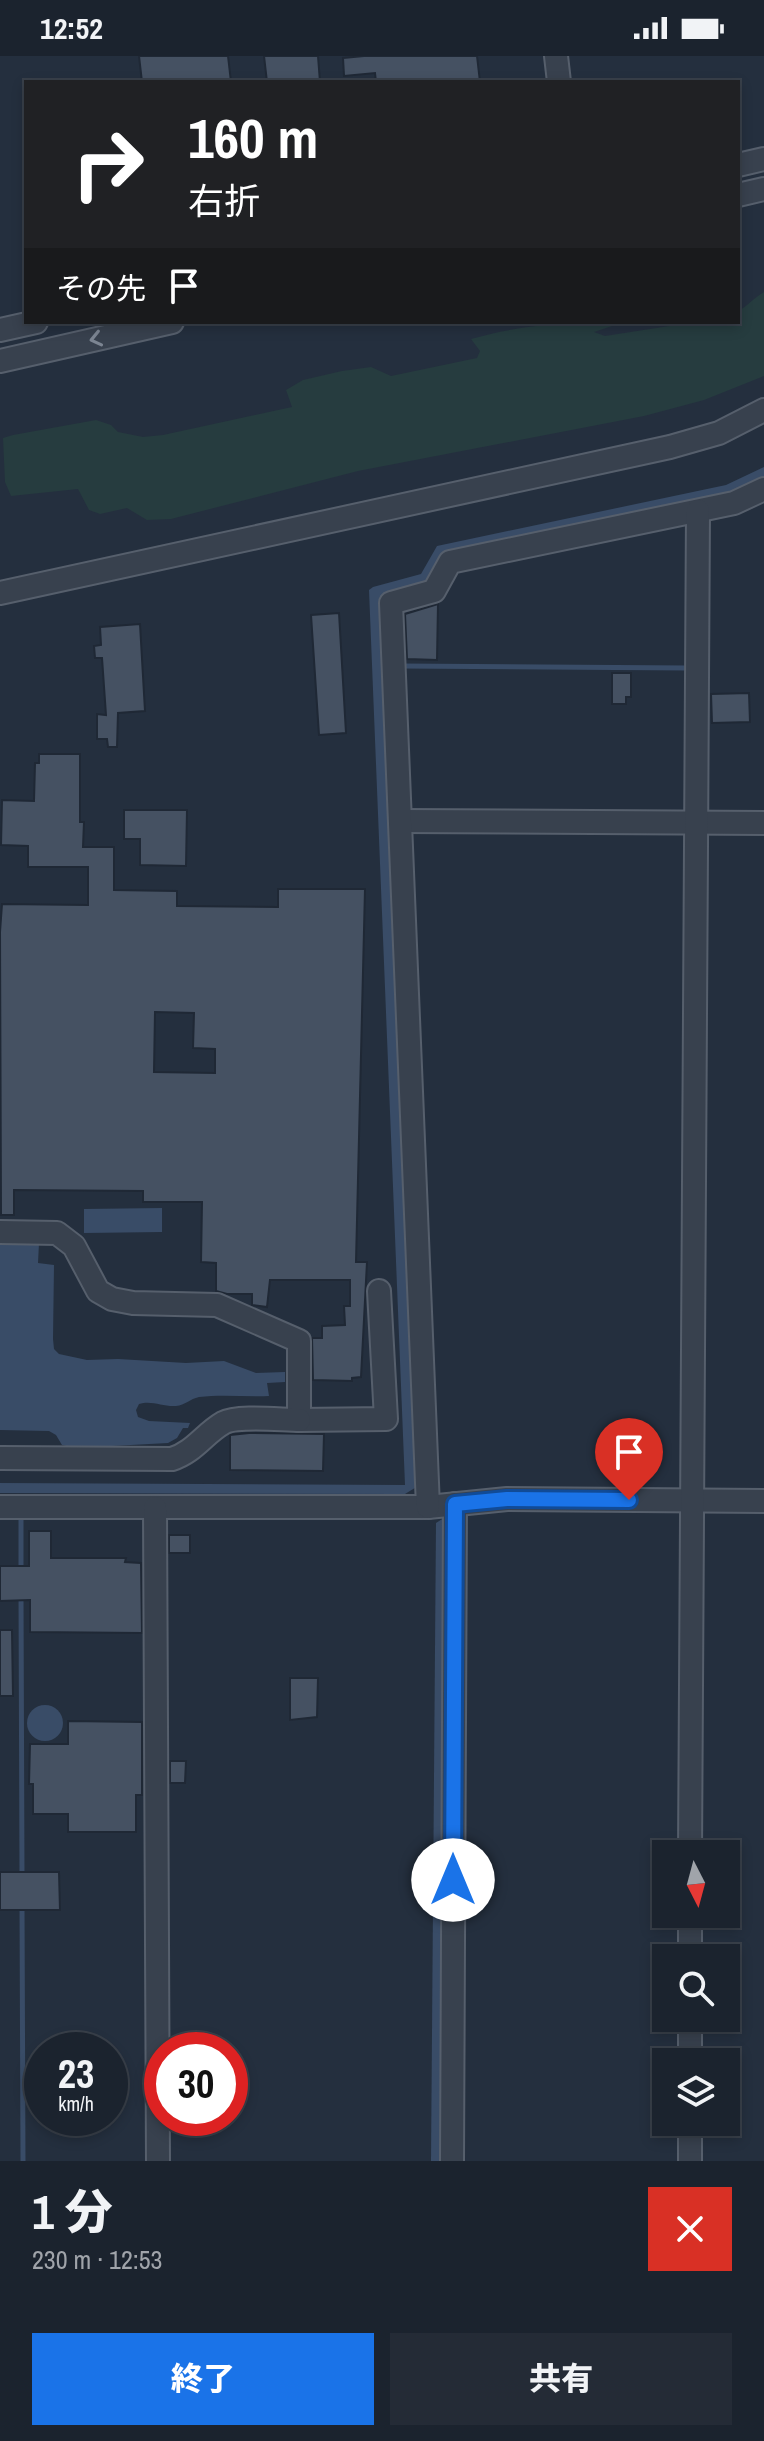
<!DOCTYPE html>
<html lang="ja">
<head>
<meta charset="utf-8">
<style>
	:root { --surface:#1b232e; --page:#242b36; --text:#f1f3f6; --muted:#a0a4aa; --line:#39404a; --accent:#1a73e8 }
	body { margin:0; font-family:"Archivo Narrow","Noto Sans JP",sans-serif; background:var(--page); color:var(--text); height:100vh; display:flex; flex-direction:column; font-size:30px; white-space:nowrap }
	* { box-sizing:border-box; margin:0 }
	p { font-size:26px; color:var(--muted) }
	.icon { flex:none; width:44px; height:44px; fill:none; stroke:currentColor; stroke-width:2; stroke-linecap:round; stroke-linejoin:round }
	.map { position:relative; height:2105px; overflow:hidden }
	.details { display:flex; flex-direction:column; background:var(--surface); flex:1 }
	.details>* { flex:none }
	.banner { position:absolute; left:24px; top:24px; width:716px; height:244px; border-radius:0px; box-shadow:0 4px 12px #0003,0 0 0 2px var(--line); background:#202124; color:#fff; overflow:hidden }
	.needle { width:52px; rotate:174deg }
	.fabs { position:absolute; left:652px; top:1784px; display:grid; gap:16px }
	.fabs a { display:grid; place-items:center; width:88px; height:88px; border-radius:0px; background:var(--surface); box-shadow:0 4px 12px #0003,0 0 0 2px var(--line); font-size:40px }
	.speed { position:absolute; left:24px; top:1976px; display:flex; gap:16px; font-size:40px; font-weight:700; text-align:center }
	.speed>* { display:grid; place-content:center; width:104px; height:104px; border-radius:50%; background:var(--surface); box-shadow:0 4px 12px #0003,0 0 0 2px var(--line); line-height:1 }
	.speed small { font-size:20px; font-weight:400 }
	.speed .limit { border:12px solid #d22; background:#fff; color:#111 }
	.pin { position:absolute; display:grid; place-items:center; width:68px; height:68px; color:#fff; margin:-82px -34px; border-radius:50% 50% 50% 0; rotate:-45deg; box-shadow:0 0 8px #0007 }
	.pin .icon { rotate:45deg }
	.me { position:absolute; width:88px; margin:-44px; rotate:0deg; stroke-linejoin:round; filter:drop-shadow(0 0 6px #0008) }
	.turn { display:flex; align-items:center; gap:28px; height:168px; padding:0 32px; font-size:36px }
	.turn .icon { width:104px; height:104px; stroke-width:2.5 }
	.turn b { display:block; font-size:56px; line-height:68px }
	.then { display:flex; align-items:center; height:76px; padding:0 32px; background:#0003; gap:16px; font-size:30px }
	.round { display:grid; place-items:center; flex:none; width:84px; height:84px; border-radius:0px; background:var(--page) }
	.head { display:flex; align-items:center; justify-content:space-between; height:136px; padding:0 32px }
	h1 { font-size:48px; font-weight:800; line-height:60px }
	.action { display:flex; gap:16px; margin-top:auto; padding:16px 32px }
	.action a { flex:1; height:92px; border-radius:0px; background:var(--accent); color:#fff; font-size:32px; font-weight:800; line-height:92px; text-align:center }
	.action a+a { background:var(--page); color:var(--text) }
	.status { display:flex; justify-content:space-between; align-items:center; height:56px; padding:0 40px; background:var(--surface); direction:ltr }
	.status svg { height:22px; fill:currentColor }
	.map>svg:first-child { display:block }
</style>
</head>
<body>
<div class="status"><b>12:52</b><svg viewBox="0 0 49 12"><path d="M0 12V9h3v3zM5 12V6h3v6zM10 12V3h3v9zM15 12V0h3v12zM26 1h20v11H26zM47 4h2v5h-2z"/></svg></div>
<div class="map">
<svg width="764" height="2105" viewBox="0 0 764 2105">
	<rect width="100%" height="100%" fill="#242f3e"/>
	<!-- green -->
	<path fill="#263c3f" d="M764 236V320L704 344 644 360 358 415 171 463 147 464 127 452 100 458 89 454 78 433 11 440 5 426 3 382 13 379 96 364 111 369 118 376 143 381 163 379 292 351 286 334 303 324 342 315 371 311 391 320 477 302 480 295 471 283C523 268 570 266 624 266L594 276 605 280 695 266H738V255C744 253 756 240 764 236Z"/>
	<!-- water -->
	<g fill="#394c67">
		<polygon points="764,411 764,423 731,438 444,501 426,529 382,541 418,1430 405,1438 0,1437 0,1427 405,1429 369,534 373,531 421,518 437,490 726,429"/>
		<polygon points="162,1152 162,1176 84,1177 84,1153"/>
		<path d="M27 1185 39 1187 38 1207 54 1209 53 1283 54 1293 59 1298 87 1304 118 1303 186 1307 224 1305 256 1317 285 1316V1326L267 1327 269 1340C246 1341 222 1338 199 1341 190 1343 185 1349 176 1350 163 1351 152 1344 139 1348L136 1354 138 1361 149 1365 190 1367 188 1372H183L177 1382 168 1387 75 1392 62 1389 56 1379 49 1375 0 1374V1188Z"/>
		<polygon points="447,1460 443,2105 431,2105 436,1467"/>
		<circle cx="45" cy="1667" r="18"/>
	</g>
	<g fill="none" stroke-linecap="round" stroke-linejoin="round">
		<!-- stream -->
		<g stroke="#394c67" stroke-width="5">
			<polyline points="401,610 688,612"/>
			<polyline points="21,1462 21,1516"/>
			<polyline points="21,1538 22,1820"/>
			<polyline points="22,1850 23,2105"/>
		</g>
	</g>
	<!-- building -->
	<g fill="#455162" stroke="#1f2835" stroke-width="2" fill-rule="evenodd">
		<polygon points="139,0 228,0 231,26 142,26"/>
		<polygon points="264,0 318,0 320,26 267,26"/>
		<polygon points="364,0 477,0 480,26 376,26 375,17 344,20 343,2"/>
		<polygon points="438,548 437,604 407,603 405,558"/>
		<polygon points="339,557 346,677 319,679 311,559"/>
		<polygon points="140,568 145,655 118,657 117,691 108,691 107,683 97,683 97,658 106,659 102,602 95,602 94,590 101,589 100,571"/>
		<polygon points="612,617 631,617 631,641 626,641 626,648 612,648"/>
		<polygon points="749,637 750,666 712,667 711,638"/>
		<path d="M39 698H80V766H84L83 791H114V834L177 835V850L278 851V833H365L356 1206H367L361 1321 352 1322V1325L313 1324 312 1282H322V1270L345 1269 344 1250H350V1224H270L267 1251 252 1249V1238H227L216 1235V1207L201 1206 202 1146H143V1135L14 1134V1159H1L0 876 2 848 88 849V811H28V790L1 789 2 744 34 745 35 707H39ZM155 956 194 957 193 992 215 993V1017L154 1016Z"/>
		<polygon points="124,754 187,754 186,810 140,809 140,783 124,783"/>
		<polygon points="249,1377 324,1378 323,1415 230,1414 230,1379"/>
		<polygon points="29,1475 51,1475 51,1502 126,1502 125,1506 141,1507 142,1577 30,1576 30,1544 0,1545 0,1510 29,1510"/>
		<rect x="169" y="1479" width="21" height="18"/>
		<polygon points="0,1574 12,1574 13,1640 0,1640"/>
		<polygon points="290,1622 318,1622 317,1661 290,1664"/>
		<polygon points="68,1665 142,1666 142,1739 136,1739 136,1776 68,1776 68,1758 33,1758 33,1728 29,1728 30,1688 68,1688"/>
		<polygon points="170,1705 186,1705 185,1727 170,1727"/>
		<polygon points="0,1816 59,1816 60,1854 0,1854"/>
	</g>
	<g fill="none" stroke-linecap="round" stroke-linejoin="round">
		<!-- minor casing -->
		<g stroke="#565f6c" stroke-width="26">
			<g id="minor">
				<polyline points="556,0 559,26"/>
				<polyline points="738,109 764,103"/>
				<polyline points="738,139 764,133"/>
				<polyline points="0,274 36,266"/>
				<polyline points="0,305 172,266"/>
				<polyline points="0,537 670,391 719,377 764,354"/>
				<polyline points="400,765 764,767"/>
				<polyline points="0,1176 57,1177 74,1190 98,1235 112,1243 133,1247 217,1249 299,1285 299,1364 386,1363 379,1235"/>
				<path d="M0 1402 172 1403C194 1396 204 1378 223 1367 238 1359 281 1364 299 1364"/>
				<polyline points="0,1451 428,1451 507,1443 764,1445"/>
				<polyline points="428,1451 391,547 434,535 450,506 734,447 764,433"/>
				<polyline points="155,1452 158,2105"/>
				<polyline points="690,1798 698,455"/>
				<polyline points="690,1902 690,1858"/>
				<polyline points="690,2006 690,1962"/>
				<polyline points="452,2105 455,1448"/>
				<polyline points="690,2105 690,2066"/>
			</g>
		</g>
		<!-- minor -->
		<use href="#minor" stroke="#38414e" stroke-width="22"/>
	</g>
	<!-- one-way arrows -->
	<defs><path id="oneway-chevron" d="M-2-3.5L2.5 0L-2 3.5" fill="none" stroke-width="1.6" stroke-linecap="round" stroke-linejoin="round" transform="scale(2)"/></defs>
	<use stroke="#7c8592" href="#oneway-chevron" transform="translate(96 283) rotate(167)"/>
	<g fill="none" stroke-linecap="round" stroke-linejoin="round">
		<!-- route casing -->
		<g stroke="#114b97" stroke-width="20">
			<polyline id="route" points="453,1824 455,1448 507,1443 629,1444"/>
		</g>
		<!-- route -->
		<use href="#route" stroke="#1a73e8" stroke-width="14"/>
	</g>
</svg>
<div class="fabs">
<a><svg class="needle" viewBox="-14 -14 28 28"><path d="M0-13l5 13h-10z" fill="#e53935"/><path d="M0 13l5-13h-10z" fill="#a0a4aa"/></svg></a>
<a><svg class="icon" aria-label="search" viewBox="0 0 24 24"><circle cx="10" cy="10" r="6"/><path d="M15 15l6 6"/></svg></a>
<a><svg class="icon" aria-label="layers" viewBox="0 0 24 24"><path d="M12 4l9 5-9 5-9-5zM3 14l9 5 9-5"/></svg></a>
</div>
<div class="speed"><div>23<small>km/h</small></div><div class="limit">30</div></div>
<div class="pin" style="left:629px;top:1444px;background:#d93025"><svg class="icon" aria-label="arrive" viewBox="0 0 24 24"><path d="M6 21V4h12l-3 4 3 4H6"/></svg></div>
<svg class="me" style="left:453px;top:1824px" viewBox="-20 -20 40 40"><circle r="19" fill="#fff"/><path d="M0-13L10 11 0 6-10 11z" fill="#1a73e8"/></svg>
<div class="banner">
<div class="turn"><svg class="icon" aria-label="right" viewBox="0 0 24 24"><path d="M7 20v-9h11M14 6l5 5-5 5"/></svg><div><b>160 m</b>右折</div></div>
<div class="then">その先<svg class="icon" aria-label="arrive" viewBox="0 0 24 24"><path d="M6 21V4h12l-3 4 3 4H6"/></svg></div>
</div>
</div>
<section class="details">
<div class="head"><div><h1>1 分</h1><p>230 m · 12:53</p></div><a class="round" style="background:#d93025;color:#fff"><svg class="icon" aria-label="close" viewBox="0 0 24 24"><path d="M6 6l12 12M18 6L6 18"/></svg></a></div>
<div class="action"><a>終了</a><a>共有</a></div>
</section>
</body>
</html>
